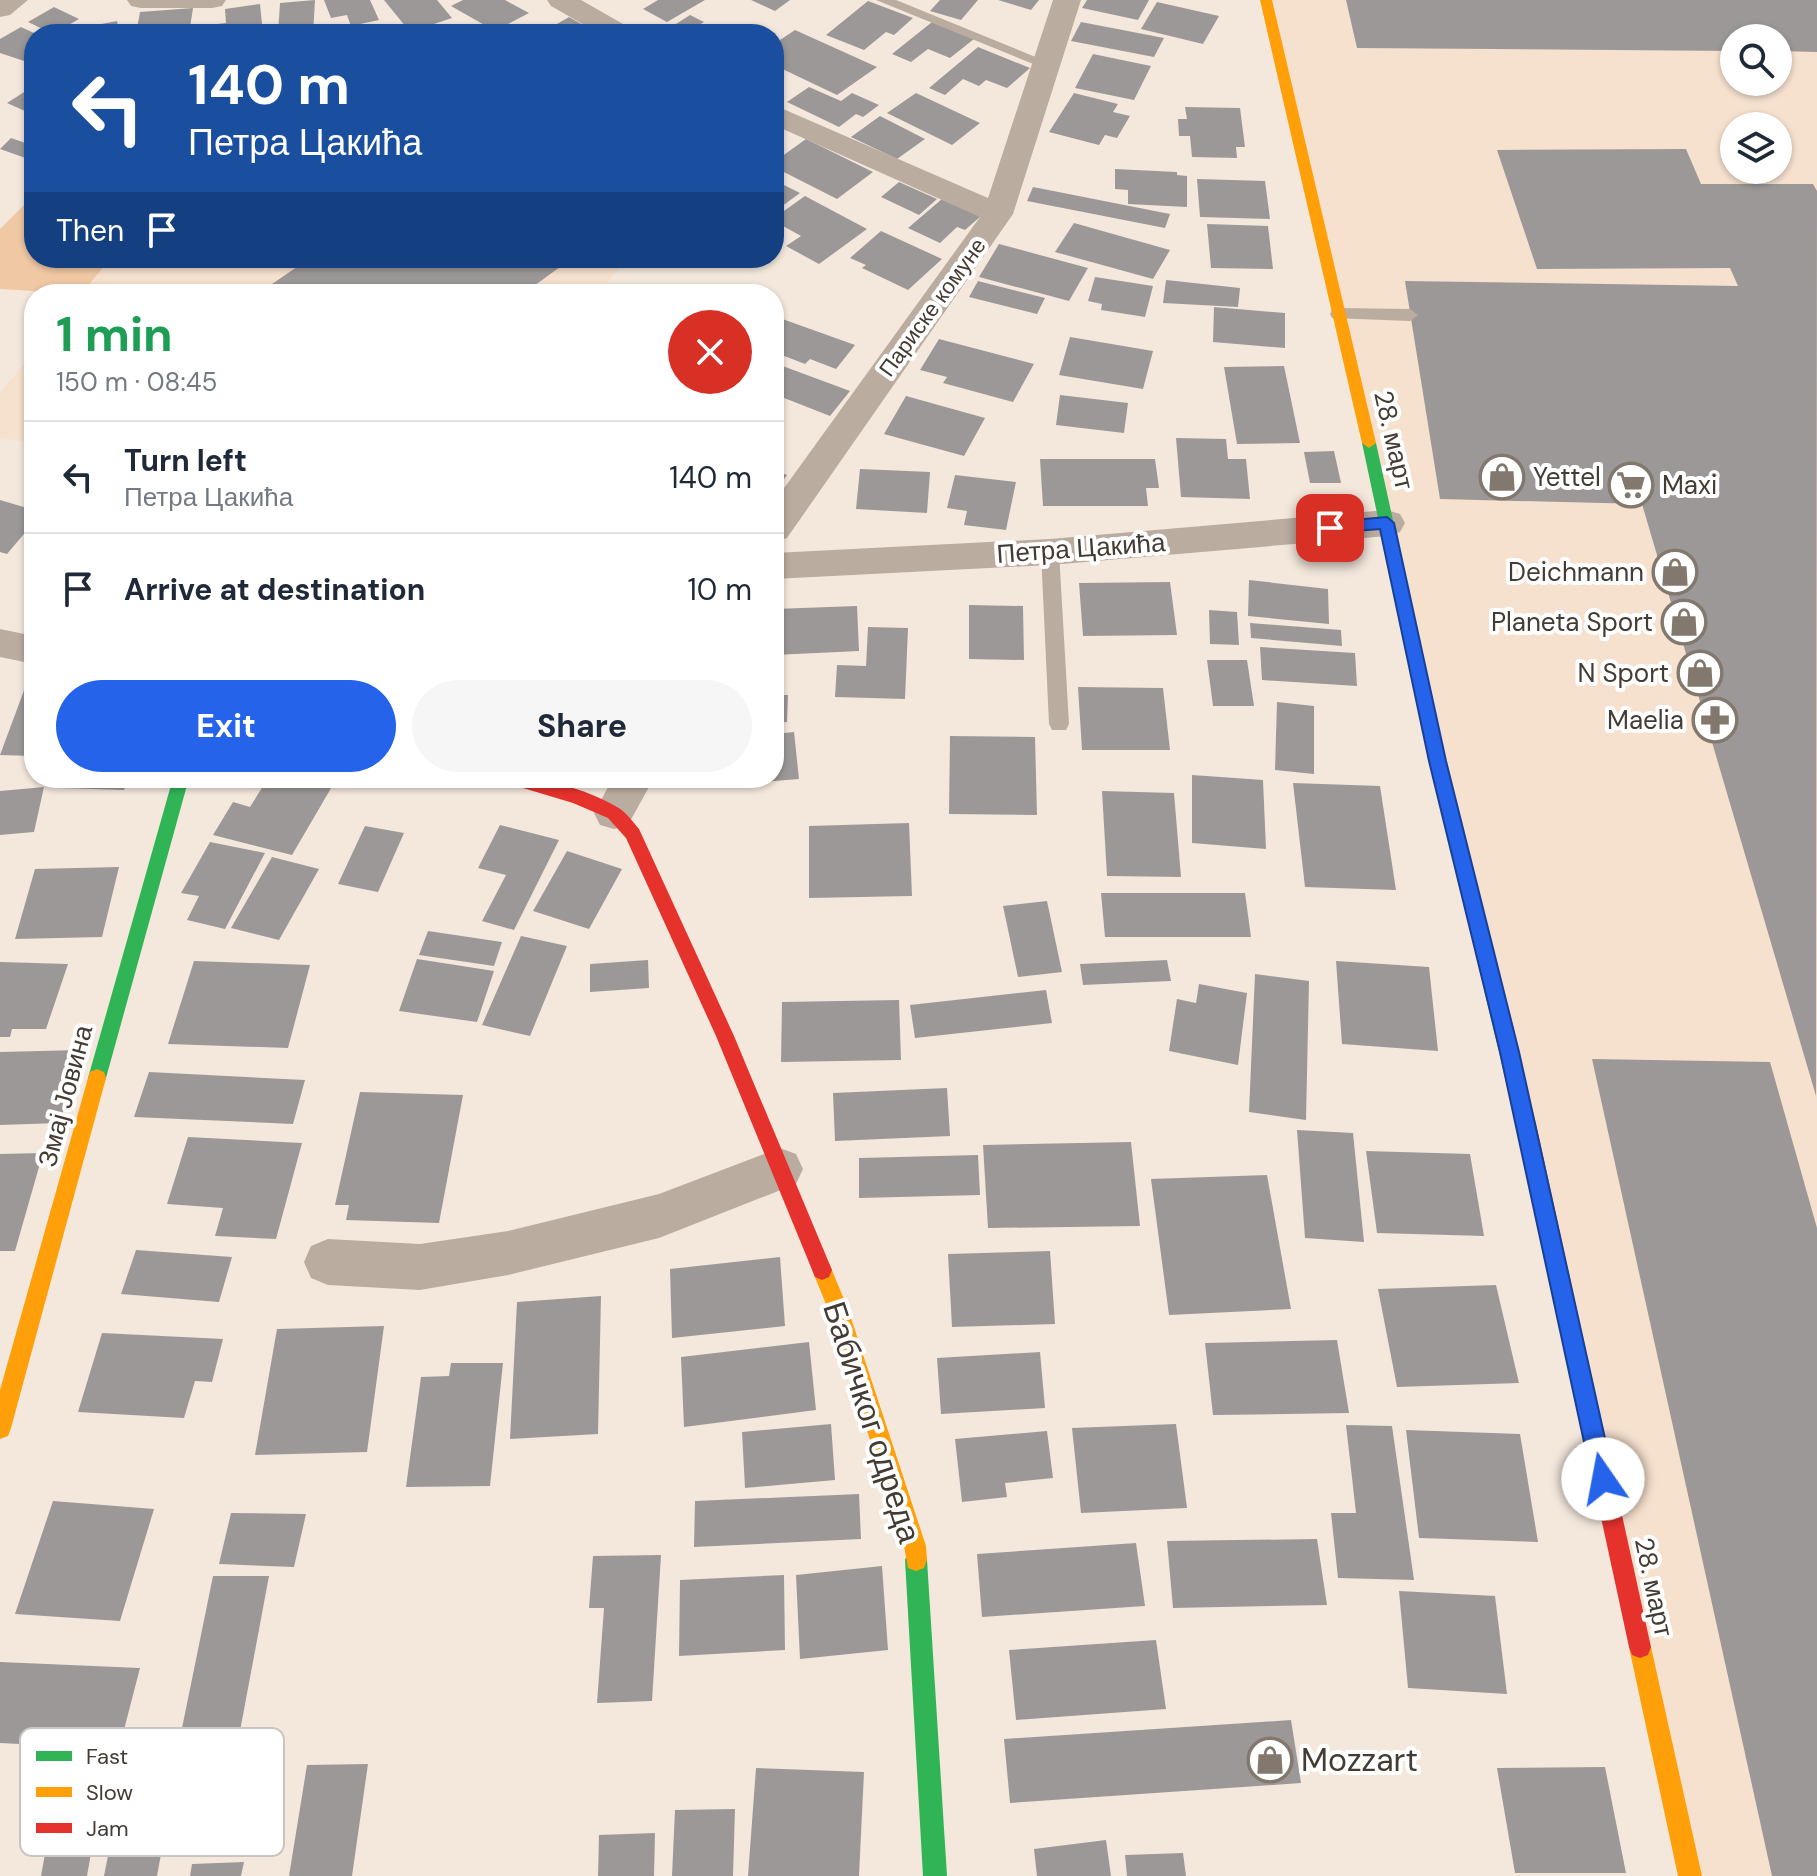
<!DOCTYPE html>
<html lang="en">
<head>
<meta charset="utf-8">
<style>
	:root { --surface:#fff; --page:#f6f6f7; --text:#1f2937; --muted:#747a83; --line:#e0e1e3; --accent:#2563eb }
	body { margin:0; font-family:"DM Sans",sans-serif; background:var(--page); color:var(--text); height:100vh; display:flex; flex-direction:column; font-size:30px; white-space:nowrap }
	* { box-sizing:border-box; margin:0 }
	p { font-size:26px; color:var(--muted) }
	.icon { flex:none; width:44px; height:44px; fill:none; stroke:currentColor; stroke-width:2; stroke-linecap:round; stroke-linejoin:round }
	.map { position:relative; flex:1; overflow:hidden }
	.drawer { position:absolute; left:24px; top:284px; width:760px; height:504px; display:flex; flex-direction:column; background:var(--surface); border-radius:32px; box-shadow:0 2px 6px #0004 }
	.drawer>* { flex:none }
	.hud { position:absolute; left:24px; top:24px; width:760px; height:244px; border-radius:32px; box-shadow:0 2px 6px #0004; background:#1a4fa0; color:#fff; overflow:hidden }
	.fabs { position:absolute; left:1720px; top:24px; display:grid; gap:16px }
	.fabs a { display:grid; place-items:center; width:72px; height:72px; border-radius:50%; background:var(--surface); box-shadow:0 2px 6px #0004; font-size:40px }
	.pin { position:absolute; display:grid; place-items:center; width:68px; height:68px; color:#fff; margin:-34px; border-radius:16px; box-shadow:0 4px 12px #0006 }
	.me { position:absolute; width:88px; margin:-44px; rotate:348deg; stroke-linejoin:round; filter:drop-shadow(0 0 6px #0008) }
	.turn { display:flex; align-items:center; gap:28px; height:168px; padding:0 32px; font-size:36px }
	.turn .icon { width:104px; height:104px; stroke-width:2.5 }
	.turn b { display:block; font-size:56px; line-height:68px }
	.then { display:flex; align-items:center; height:76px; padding:0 32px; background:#0003; gap:16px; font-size:30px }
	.round { display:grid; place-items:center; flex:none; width:84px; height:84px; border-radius:42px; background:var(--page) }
	.summary { display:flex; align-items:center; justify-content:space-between; height:136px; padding:0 32px }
	h1 { font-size:48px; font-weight:700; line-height:60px; color:#1e9e55 }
	.primary-button { display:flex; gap:16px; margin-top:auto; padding:16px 32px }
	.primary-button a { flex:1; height:92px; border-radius:48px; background:var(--accent); color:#fff; font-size:32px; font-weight:700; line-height:92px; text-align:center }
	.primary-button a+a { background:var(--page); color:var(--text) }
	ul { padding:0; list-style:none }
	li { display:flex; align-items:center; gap:24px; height:112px; padding:0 32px; border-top:2px solid var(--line) }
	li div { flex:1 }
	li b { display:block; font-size:30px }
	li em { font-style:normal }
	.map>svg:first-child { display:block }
</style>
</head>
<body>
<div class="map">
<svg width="1817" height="1876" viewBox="0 0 1817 1876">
	<rect width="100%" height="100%" fill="#f4e8dd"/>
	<!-- built -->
	<g fill="#f6e0ce" fill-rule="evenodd">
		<path d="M1266 0H1817V1876H1690ZM1734 38H1778V82H1734ZM1734 126H1778V170H1734Z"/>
		<polygon points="111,258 627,258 599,294 81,294"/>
		<polygon points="34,352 34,443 0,438 0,393"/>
	</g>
	<!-- green -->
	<polygon fill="#f0c8a4" points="34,195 34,258 111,258 81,294 0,289 0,229"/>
	<!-- building -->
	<g fill="#9d9898">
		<polygon points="315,0 313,34 278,34 280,3"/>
		<polygon points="324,0 370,0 379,20 351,26 347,15 331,18"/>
		<polygon points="384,0 437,0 452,18 410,32"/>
		<polygon points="463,0 505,0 529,13 495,31 451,6"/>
		<polygon points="658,0 705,0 667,22 643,9"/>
		<polygon points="751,0 790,0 775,11"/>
		<polygon points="940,0 978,0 961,20 930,11"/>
		<polygon points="998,0 1039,0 1031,10"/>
		<polygon points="1087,0 1149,0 1138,20 1082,8"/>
		<polygon points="1346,0 1817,0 1817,52 1778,51 1778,38 1734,38 1734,51 1357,48"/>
		<polygon points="868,1 913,18 894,35 886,32 864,50 826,35"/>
		<polygon points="1157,2 1219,16 1203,44 1141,29"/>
		<polygon points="260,4 263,34 210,34 209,25 226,23 225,9"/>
		<polygon points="54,7 79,19 53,34 28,22"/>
		<polygon points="193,8 189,34 136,34 140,12"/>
		<polygon points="690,15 704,22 684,34 665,31"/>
		<polygon points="569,17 590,29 582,34 562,34 550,28"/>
		<polygon points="117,21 120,34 77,34 75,29"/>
		<polygon points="932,22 974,39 950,58 928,49 911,62 892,54"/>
		<polygon points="1081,22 1164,38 1154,57 1071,41"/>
		<polygon points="21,27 34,33 34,58 27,62 0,53 0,39"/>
		<polygon points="795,30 877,67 837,95 774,65 774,44"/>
		<polygon points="978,47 1030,68 1007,88 986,80 979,86 963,79 945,95 929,88"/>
		<polygon points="1093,54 1151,66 1134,100 1075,88"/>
		<polygon points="32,87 34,115 7,103"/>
		<polygon points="809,87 841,101 852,93 879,105 863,117 856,114 839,127 787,102"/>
		<polygon points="916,93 980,123 952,145 887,113"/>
		<polygon points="1074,93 1118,104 1113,112 1130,116 1117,138 1105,135 1099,145 1049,132"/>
		<polygon points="1185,107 1240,108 1245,147 1236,147 1237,158 1192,157 1190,136 1179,136 1178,119 1187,119"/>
		<polygon points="880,116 925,139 897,159 851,137"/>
		<polygon points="11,138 34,146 34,161 0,149"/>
		<polygon points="806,139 873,172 837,199 774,167 774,162"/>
		<polygon points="1686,149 1701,184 1813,184 1817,191 1816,1096 1642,504 1440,499 1405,281 1738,286 1730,268 1537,269 1497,150"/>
		<polygon points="1115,169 1177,172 1177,175 1187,176 1187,207 1128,204 1128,190 1115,189"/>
		<polygon points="1197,179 1265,181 1270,219 1200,217"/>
		<polygon points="774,180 800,193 781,207 774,203"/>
		<polygon points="899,182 937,199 919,215 881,197"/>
		<polygon points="1033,187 1170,214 1165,228 1027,201"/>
		<polygon points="805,196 867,229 819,264 786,246 801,236 774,221 774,218"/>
		<polygon points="942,199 981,216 965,230 957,227 940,243 908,228"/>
		<polygon points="1074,223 1170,250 1153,279 1055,252"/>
		<polygon points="1207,224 1268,226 1273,269 1211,268"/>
		<polygon points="881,231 942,259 908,290 862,268 866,265 850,258"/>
		<polygon points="999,244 1088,268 1069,301 979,277"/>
		<polygon points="310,258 552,258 564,264 523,294 289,294 272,284"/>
		<polygon points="1095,277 1153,286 1145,317 1101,310 1102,304 1088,301"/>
		<polygon points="1166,280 1240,288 1238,307 1163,303"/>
		<polygon points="978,281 1045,298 1037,314 969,297"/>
		<polygon points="1214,307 1285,313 1285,348 1213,342"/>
		<polygon points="774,316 855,345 836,369 810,359 805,364 774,352"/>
		<polygon points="1070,337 1153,351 1143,389 1059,375"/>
		<polygon points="939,339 1034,364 1013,402 943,383 947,377 920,370"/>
		<polygon points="780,365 850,391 830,416 774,394 774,371"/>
		<polygon points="1284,366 1300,443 1237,444 1224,367"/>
		<polygon points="1060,395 1128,403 1124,433 1056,425"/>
		<polygon points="906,396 985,418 964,456 884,434"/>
		<polygon points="1176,438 1226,439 1228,459 1246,459 1250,499 1181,497"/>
		<polygon points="1334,451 1341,483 1310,483 1304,452"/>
		<polygon points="1040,459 1155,459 1159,488 1146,488 1148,506 1043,506"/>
		<polygon points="860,469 930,472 927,513 856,509"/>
		<polygon points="774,470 787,475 774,493"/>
		<polygon points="955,475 1016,482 1006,530 964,525 967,511 947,508"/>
		<polygon points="0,500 34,510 34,522 7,554 0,552"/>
		<polygon points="1249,580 1328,589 1329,624 1248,616"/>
		<polygon points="1170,582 1177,635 1083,636 1079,583"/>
		<polygon points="969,605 1023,606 1024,660 969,659"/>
		<polygon points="857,606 859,651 774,655 774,609"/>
		<polygon points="1209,610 1237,612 1239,645 1210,644"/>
		<polygon points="1250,623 1341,630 1342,646 1251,638"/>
		<polygon points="868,627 908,628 905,699 835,697 837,665 866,666"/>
		<polygon points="1260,647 1355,653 1357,686 1262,680"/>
		<polygon points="1207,660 1247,660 1254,706 1213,706"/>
		<polygon points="26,685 34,685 34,753 33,756 0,755"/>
		<polygon points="1078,687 1163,688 1170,750 1082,750"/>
		<polygon points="774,695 788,695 787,722 774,723"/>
		<polygon points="1277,702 1314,706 1314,774 1275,770"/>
		<polygon points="794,732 799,779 736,784 735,778 774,778 774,734"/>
		<polygon points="950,736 1035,737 1037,815 949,814"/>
		<polygon points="1192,775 1263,780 1266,849 1192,843"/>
		<polygon points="65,778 128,778 124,790 61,788"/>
		<polygon points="251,778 337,778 292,855 213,835 233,802 250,807 265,783"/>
		<polygon points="1293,783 1380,786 1396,890 1305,887"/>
		<polygon points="44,787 34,832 0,835 0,791"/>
		<polygon points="1102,791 1174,793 1181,877 1107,876"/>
		<polygon points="909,823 912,896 809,898 809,826"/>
		<polygon points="500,825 559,840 514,930 482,921 506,875 478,868"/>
		<polygon points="365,826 404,833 378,892 338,884"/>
		<polygon points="210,842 265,853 225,929 187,920 199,896 181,893"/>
		<polygon points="567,851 622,869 589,929 533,911"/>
		<polygon points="272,857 319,869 279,940 231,928"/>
		<polygon points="119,867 102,937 15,939 35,869"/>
		<polygon points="1101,893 1245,893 1251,937 1105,937"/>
		<polygon points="1047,901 1062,972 1018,977 1003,906"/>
		<polygon points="428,931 502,942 494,966 419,955"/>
		<polygon points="521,936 567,946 530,1036 482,1025"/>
		<polygon points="417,959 494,971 477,1022 399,1011"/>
		<polygon points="648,960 649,988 590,992 590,964"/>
		<polygon points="1167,960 1171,981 1083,985 1080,964"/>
		<polygon points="194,961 310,965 288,1048 168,1044"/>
		<polygon points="1336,961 1429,967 1438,1051 1342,1044"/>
		<polygon points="0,962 68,964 46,1029 12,1029 10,1037 0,1037"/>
		<polygon points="1255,974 1309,981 1306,1120 1249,1112"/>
		<polygon points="1199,984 1247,993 1238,1065 1169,1051 1177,999 1196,1003"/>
		<polygon points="1046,990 1052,1023 915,1038 910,1005"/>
		<polygon points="899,1000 901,1060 781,1062 782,1002"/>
		<polygon points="80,1050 60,1123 0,1125 0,1052"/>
		<polygon points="1592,1059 1770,1062 1817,1228 1817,1876 1772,1876"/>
		<polygon points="149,1072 305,1080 293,1124 134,1117"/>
		<polygon points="947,1088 950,1136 835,1141 833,1093"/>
		<polygon points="360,1092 463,1095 439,1223 346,1220 349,1205 335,1205"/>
		<polygon points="1297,1130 1353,1133 1364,1242 1305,1238"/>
		<polygon points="188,1137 302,1143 276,1239 215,1236 223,1208 167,1204"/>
		<polygon points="1131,1142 1140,1226 988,1228 983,1145"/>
		<polygon points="1366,1151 1470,1154 1484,1236 1377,1233"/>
		<polygon points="43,1153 15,1251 0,1251 0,1154"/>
		<polygon points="978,1155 980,1195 859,1198 859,1158"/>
		<polygon points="1267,1175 1291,1309 1169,1315 1151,1179"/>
		<polygon points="136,1250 232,1257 219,1302 121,1294"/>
		<polygon points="1050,1251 1055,1324 952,1327 948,1254"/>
		<polygon points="780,1257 785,1326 672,1338 670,1269"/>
		<polygon points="1496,1285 1519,1383 1397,1387 1378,1289"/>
		<polygon points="601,1296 598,1434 510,1439 517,1302"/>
		<polygon points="384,1326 367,1452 255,1455 277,1329"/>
		<polygon points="102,1333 223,1339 212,1382 195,1381 184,1418 78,1412"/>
		<polygon points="1337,1340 1349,1413 1213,1415 1205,1343"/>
		<polygon points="809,1342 816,1410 684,1427 681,1357"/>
		<polygon points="1040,1352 1045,1408 941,1414 937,1358"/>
		<polygon points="451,1363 503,1363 490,1486 406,1487 421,1377 449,1376"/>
		<polygon points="831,1424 835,1480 745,1488 742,1432"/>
		<polygon points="1176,1424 1187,1508 1081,1513 1072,1428"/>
		<polygon points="1346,1425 1392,1426 1414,1580 1338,1578 1331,1513 1356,1513"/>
		<polygon points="1406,1430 1520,1434 1538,1542 1419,1538"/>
		<polygon points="1047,1431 1053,1478 1005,1483 1007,1497 962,1502 955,1439"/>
		<polygon points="859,1494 861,1539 694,1547 695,1501"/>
		<polygon points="53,1501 154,1509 120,1621 15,1614"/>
		<polygon points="231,1513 306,1514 294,1567 219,1564"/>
		<polygon points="1317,1539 1327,1605 1173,1608 1167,1541"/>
		<polygon points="1136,1543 1145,1606 982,1617 977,1554"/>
		<polygon points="661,1555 652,1701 597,1703 604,1608 589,1608 593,1556"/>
		<polygon points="882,1566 888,1650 800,1659 796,1575"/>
		<polygon points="784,1575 785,1650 679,1656 680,1580"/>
		<polygon points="213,1576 269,1576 240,1731 181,1733"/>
		<polygon points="1399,1591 1495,1596 1507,1694 1408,1688"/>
		<polygon points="1156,1640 1166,1709 1016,1720 1009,1650"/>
		<polygon points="0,1662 140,1668 119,1749 0,1743"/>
		<polygon points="1291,1720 1301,1783 1010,1803 1004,1739"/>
		<polygon points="368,1764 352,1876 289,1876 307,1765"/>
		<polygon points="1605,1767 1626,1873 1515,1873 1497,1768"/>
		<polygon points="756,1768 864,1772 859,1876 748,1876"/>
		<polygon points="104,1779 87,1876 41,1876 58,1781"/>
		<polygon points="172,1794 157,1876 104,1876 120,1795"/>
		<polygon points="735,1809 733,1876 672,1876 675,1810"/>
		<polygon points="655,1833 654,1876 598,1876 599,1835"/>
		<polygon points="1106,1840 1111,1876 1037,1876 1034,1849"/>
		<polygon points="1183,1853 1186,1876 1127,1876 1125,1855"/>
		<polygon points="244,1862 241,1876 190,1876 192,1864"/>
	</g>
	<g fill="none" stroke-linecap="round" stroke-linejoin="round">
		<!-- lane -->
		<g fill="#bbaca0" fill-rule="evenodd">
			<polygon points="876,0 896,0 1055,65 1048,69 1043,68"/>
			<polygon points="1338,308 1410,309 1418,315 1410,321 1332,318 1330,314 1332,310"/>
			<polygon points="1050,545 1059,552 1069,724 1066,730 1052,730 1049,724 1041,552"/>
		</g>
		<!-- street -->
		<g fill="#bbaca0" fill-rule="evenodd">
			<polygon points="0,0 28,0 10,15 0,17"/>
			<polygon points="127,0 226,0 222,6 212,8 141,8 131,6"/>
			<polygon points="547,0 581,0 630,28 634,34 600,34 551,6"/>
			<polygon points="1053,0 1081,0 1013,214 787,538 774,542 774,502 980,217 774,125 774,105 988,198"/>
			<polygon points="1387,510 1400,514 1405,523 1400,532 1387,536 1050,565 774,579 774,553 1050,539"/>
			<polygon points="0,629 34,636 34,664 0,657"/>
			<polygon points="613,778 654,778 628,825 614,829 600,825 594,813"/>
			<polygon points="780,1148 796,1154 803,1169 796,1184 659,1238 508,1275 420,1290 328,1285 311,1278 304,1262 311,1246 328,1239 420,1244 508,1231 659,1194"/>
		</g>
		<!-- fast -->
		<g fill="#30b455" fill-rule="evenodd">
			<polygon points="1369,438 1376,443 1446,761 1536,1124 1533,1130 1526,1133 1519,1130 1516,1124 1430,761 1362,443"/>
			<polygon points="173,778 189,778 106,1078 104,1084 97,1087 90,1084 88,1078"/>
			<polygon points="916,1549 924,1552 927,1560 947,1876 923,1876 905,1560 908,1552"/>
		</g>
		<!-- slow -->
		<g fill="#ff9f0a" fill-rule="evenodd">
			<polygon points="1260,0 1272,0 1376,443 1369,448 1362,443"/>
			<polygon points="97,1069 104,1072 106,1078 11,1428 8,1436 0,1439 0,1390 88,1078 90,1072"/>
			<polygon points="822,1260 829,1263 848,1309 926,1546 927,1560 924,1568 916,1571 908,1568 904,1546 828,1309 812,1270 815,1263"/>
			<polygon points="1640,1636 1648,1639 1651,1647 1702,1876 1678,1876 1629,1647 1632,1639"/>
		</g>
		<!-- jam -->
		<g fill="#e5322d" fill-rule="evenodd">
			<path d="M504 778C542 778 583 787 617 807 626 812 633 822 639 829L734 1036 832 1270 829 1277 822 1280 815 1277 716 1036 626 838 608 818 573 803 506 783Z"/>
			<polygon points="1526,1115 1533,1118 1536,1124 1651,1647 1648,1655 1640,1658 1632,1655 1629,1647 1516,1124 1519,1118"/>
		</g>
	</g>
	<!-- route -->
	<polygon fill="#2563eb" stroke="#184099" stroke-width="2" points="1387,517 1394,523 1446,761 1519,1052 1614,1479 1611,1487 1603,1490 1595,1487 1592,1479 1500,1052 1429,761 1380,529 1330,533 1322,528 1330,522"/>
	<!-- icons -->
	<defs>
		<g id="shop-ring" transform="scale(2.3)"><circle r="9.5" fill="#fff" stroke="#82786e" stroke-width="1.5"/><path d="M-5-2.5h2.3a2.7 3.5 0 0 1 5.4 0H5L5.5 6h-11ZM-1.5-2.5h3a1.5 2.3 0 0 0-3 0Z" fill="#82786e"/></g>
		<g id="supermarket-ring" transform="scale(2.3)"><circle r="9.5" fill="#fff" stroke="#82786e" stroke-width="1.5"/><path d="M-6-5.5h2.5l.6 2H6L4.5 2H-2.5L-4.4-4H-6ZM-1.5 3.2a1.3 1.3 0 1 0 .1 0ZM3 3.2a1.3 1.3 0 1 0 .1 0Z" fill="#82786e"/></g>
		<g id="pharmacy-ring" transform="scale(2.3)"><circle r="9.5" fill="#fff" stroke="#82786e" stroke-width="1.5"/><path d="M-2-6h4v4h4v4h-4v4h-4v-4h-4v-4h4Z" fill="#82786e"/></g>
	</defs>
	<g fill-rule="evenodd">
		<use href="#shop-ring" x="1502" y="477"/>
		<use href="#supermarket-ring" x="1631" y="485"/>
		<use href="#shop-ring" x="1675" y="572"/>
		<use href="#shop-ring" x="1684" y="622"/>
		<use href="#shop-ring" x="1700" y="673"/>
		<use href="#pharmacy-ring" x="1715" y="720"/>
		<use href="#shop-ring" x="1270" y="1760"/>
	</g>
	<g text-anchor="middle" stroke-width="8" stroke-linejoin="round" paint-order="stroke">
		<!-- far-street labels -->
		<g font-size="22" fill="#443b33" stroke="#fff">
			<text transform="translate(932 307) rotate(-54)" y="8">Париске комуне</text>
		</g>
		<!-- street labels -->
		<g font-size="26" fill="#443b33" stroke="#fff">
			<text transform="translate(1394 440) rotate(77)" y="9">28. март</text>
			<text transform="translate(1081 548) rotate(-4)" y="9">Петра Цакића</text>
			<text transform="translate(65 1096) rotate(-75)" y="9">Змај Јовина</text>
			<text transform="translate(1654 1587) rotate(78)" y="9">28. март</text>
		</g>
		<!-- poi labels -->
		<g font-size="26" fill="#443b33" stroke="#fff" text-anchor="end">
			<text x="1533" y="486" text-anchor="start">Yettel</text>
			<text x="1662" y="494" text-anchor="start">Maxi</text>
			<text x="1644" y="581">Deichmann</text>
			<text x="1653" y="631">Planeta Sport</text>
			<text x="1669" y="682">N Sport</text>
			<text x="1684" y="729">Maelia</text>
		</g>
		<!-- near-street labels -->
		<g font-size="32" fill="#443b33" stroke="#fff">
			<text transform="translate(872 1422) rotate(72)" y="11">Бабичког одреда</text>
		</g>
		<!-- near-poi labels -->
		<g font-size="32" fill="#443b33" stroke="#fff" text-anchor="start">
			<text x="1301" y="1771">Mozzart</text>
		</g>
	</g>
	<!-- legend -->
	<rect x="20" y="1728" width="264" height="128" rx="12" fill="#fff" stroke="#c7c4c2" stroke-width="2"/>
	<rect x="36" y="1751" width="36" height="10" fill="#30b455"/>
	<rect x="36" y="1787" width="36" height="10" fill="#ff9f0a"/>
	<rect x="36" y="1823" width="36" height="10" fill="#e5322d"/>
	<g font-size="22" fill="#443b33">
		<text x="86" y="1764">Fast</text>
		<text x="86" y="1800">Slow</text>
		<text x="86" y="1836">Jam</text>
	</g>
</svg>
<div class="fabs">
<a><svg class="icon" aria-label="search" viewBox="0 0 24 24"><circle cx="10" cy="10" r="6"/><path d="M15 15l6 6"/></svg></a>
<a><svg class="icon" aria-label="layers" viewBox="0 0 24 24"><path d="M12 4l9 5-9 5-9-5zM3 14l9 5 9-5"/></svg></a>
</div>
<div class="pin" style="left:1330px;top:528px;background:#d93025"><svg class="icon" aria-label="arrive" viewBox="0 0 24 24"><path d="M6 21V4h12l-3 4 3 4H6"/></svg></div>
<svg class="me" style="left:1603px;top:1479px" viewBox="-20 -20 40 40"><circle r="19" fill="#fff"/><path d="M0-13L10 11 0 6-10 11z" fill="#2563eb"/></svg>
<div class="hud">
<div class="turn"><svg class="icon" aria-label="left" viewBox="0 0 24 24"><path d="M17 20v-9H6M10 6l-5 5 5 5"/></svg><div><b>140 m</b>Петра Цакића</div></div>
<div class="then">Then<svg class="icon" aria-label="arrive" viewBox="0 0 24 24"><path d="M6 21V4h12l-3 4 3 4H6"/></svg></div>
</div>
<section class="drawer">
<div class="summary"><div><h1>1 min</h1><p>150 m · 08:45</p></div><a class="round" style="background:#d93025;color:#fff"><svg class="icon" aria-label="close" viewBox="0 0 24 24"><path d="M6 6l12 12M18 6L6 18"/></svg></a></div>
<ul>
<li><svg class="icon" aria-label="left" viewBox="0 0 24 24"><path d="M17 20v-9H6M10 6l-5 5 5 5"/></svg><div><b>Turn left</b><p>Петра Цакића</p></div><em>140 m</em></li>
<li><svg class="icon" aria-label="arrive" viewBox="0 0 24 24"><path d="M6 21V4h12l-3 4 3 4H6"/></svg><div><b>Arrive at destination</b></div><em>10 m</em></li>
</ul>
<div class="primary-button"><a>Exit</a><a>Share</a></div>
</section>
</div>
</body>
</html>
